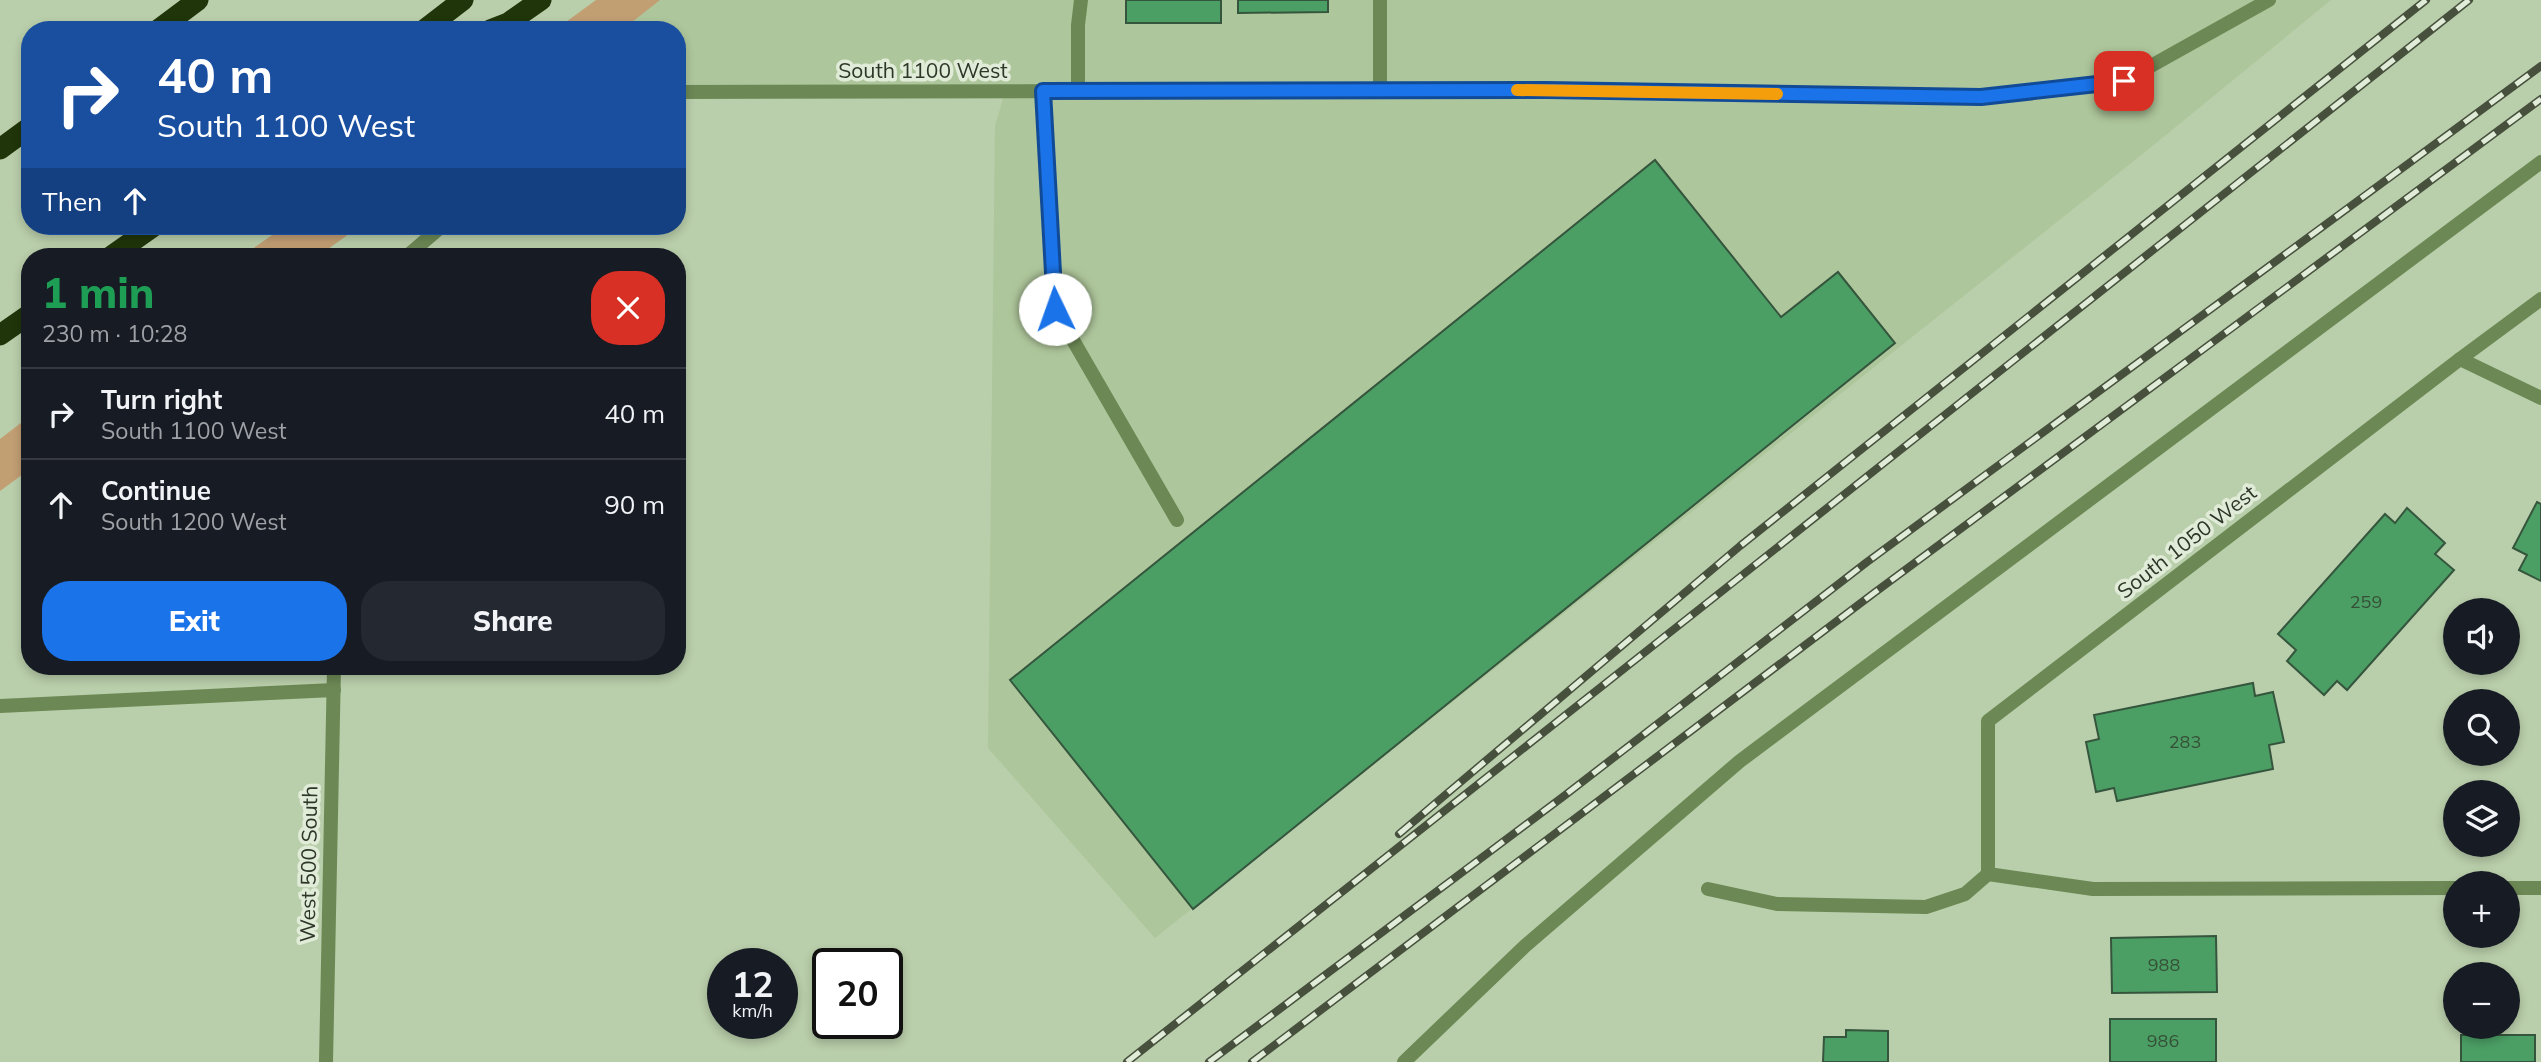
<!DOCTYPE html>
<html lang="en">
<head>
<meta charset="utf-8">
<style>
	:root { --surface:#171b24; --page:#242831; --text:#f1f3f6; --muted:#9ea1a6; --line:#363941; --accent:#1a73e8 }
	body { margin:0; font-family:Mulish,sans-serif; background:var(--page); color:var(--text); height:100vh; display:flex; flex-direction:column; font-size:26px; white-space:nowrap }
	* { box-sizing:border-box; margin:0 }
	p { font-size:23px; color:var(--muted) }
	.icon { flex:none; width:38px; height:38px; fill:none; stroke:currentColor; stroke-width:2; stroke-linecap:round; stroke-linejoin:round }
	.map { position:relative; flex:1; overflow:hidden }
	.drawer { position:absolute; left:21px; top:248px; width:665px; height:427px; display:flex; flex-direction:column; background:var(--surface); border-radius:28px; box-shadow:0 4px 10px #0003 }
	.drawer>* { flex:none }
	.guide { position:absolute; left:21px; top:21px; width:665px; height:214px; border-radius:28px; box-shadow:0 4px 10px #0003; background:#1a4fa0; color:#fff; overflow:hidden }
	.buttons { position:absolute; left:2443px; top:598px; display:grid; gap:14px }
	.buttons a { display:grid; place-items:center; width:77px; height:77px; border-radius:50%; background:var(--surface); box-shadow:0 4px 10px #0003; font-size:35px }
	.speed { position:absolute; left:707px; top:948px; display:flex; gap:14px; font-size:35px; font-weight:700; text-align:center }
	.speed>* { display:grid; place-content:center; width:91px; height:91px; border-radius:50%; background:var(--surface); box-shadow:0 4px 10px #0003; line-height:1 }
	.speed small { font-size:18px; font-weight:400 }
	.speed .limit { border:4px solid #111; border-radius:10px; background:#fff; color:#111 }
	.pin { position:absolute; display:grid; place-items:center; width:60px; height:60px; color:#fff; margin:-30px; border-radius:14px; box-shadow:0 4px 10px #0006 }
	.me { position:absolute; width:77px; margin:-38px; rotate:357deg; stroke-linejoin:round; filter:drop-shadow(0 0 5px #0008) }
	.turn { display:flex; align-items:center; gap:24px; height:147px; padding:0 21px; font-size:32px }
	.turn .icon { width:91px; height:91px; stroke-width:2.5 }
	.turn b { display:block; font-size:49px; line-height:60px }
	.then { display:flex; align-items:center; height:66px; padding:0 21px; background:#0003; gap:14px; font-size:26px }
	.round { display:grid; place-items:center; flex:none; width:74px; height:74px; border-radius:28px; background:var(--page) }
	.overview { display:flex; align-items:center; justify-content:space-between; height:119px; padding:0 21px }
	h1 { font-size:42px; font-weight:800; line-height:52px; color:#1e9e55 }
	.button { display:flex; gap:14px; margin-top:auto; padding:14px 21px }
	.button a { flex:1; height:80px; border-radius:28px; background:var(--accent); color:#fff; font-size:28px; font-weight:800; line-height:80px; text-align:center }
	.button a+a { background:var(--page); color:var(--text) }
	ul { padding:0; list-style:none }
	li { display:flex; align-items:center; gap:21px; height:91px; padding:0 21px; border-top:2px solid var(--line) }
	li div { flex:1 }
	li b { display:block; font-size:26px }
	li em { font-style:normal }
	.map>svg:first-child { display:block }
</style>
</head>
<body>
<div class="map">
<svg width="2541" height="1062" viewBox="0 0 2541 1062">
	<rect width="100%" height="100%" fill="#b9ceaa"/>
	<!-- built -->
	<polygon fill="#aec69b" points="639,0 2331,0 2145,152 1155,938 988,748 995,126 1005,92 677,94 677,30 597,30"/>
	<!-- green -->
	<g fill="#c29e73">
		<polygon points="596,0 660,0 622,30 555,30"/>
		<polygon points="285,226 360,226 317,257 241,257"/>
		<polygon points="30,416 30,469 0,491 0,439"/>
	</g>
	<!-- building -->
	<g fill="#4b9f65" stroke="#35553d" stroke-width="2">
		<rect x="1126" y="0" width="95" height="23"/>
		<polygon points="1238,0 1328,0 1328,12 1238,13"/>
		<polygon points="1655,160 1781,317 1838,272 1895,343 1193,909 1010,680"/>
		<polygon points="2537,502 2541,504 2541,581 2519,570 2527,555 2513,548"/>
		<polygon points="2407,508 2445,543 2435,554 2454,570 2347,690 2337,681 2324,695 2287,661 2296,650 2278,634 2385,514 2395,523"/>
		<polygon points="2253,683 2255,696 2273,692 2284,742 2269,745 2273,769 2117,801 2114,788 2096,792 2086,742 2099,739 2094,715"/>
		<polygon points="2216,936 2217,992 2112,993 2111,938"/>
		<rect x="2110" y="1019" width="106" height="43"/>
		<polygon points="1846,1030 1888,1031 1888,1062 1823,1062 1824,1037 1846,1037"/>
		<rect x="2461" y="1035" width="74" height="27"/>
	</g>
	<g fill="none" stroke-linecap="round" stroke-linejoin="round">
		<!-- lane -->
		<g stroke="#6c8854" stroke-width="14">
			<polyline points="1380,0 1380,91"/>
			<polyline points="1043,91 1055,309 1177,520"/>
			<polyline points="1078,91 1078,25 1081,0"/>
			<polyline points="0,706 334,690"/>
			<polyline points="1708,889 1777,904 1926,907 1965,894 1988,874"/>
			<polyline points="1404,1062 1525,946 1740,761 2541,162"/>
		</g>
		<!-- street -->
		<g stroke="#6c8854" stroke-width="14">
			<polyline points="677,92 1547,90 1981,97 2124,81 2269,0"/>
			<polyline points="406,257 442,226"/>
			<polyline points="2460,359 2541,299"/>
			<polyline points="2455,888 2093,889 1988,874 1988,721 2460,359 2541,398"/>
			<polyline points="2508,888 2541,888"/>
			<polyline points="326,1062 334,667"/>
		</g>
		<!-- highway -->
		<g stroke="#20350a" stroke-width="21">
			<polyline points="158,30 198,0"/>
			<polyline points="424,30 463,0"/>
			<polyline points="490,30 508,23 541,0"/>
			<polyline points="0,149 30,127"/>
			<polyline points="110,257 154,226"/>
			<polyline points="0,335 30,314"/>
		</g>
		<!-- rail casing -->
		<g stroke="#46503d" stroke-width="8">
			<g id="rail">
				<polyline points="1399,834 1740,546 2426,0"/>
				<polyline points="1127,1062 2469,0"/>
				<polyline points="1209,1062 1564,796 1867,562 2541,66"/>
				<polyline points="1252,1062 1874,593 2541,99"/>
			</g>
		</g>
		<!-- rail -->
		<use href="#rail" stroke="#e0ebd8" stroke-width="5" stroke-dasharray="16" stroke-linecap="butt"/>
	</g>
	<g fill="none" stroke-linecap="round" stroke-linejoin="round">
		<!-- route casing -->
		<g stroke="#114b97" stroke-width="18">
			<polyline id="route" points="1055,309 1043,91 1547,90 1981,97 2124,81"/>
		</g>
		<!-- route -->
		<use href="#route" stroke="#1a73e8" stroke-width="12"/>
		<!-- slow -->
		<polyline stroke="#f59e0b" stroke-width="12" points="1517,90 1777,94"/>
	</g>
	<g text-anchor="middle" stroke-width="7" stroke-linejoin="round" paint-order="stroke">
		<!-- number labels -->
		<g font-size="18" fill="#355036">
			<text x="2366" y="608">259</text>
			<text x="2185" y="748">283</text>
			<text x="2164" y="971">988</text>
			<text x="2163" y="1047">986</text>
		</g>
		<!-- street labels -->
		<g font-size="21" fill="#2e3627" stroke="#e0ebd8">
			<text x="923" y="78">South 1100 West</text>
			<text transform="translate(2187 542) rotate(-38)" y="7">South 1050 West</text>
			<text transform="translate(309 864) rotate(-89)" y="7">West 500 South</text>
		</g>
	</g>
</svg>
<div class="buttons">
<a><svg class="icon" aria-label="sound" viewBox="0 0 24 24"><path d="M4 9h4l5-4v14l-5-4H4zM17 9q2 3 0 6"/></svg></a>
<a><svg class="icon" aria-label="search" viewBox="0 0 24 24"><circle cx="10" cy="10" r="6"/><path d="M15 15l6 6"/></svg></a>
<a><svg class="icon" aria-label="layers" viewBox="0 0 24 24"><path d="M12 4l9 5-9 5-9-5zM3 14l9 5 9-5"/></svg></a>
<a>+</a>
<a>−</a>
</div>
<div class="speed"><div>12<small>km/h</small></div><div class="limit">20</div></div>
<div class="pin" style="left:2124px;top:81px;background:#d93025"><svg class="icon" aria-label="arrive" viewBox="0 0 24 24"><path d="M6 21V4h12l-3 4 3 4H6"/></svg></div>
<svg class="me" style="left:1055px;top:309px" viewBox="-20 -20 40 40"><circle r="19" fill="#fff"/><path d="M0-13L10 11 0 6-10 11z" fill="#1a73e8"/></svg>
<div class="guide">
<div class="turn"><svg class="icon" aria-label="right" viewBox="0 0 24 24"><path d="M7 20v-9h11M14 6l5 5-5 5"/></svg><div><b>40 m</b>South 1100 West</div></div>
<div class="then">Then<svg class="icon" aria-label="ahead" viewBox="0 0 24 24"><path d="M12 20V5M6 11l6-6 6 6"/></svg></div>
</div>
<section class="drawer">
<div class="overview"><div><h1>1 min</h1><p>230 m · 10:28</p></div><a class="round" style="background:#d93025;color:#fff"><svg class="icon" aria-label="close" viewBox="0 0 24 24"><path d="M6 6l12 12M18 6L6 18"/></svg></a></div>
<ul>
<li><svg class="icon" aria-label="right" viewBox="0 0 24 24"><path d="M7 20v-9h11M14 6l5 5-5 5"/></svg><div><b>Turn right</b><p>South 1100 West</p></div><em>40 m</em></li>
<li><svg class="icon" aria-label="ahead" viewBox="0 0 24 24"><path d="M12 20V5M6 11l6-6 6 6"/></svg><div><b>Continue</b><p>South 1200 West</p></div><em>90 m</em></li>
</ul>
<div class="button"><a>Exit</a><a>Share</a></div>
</section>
</div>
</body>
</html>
